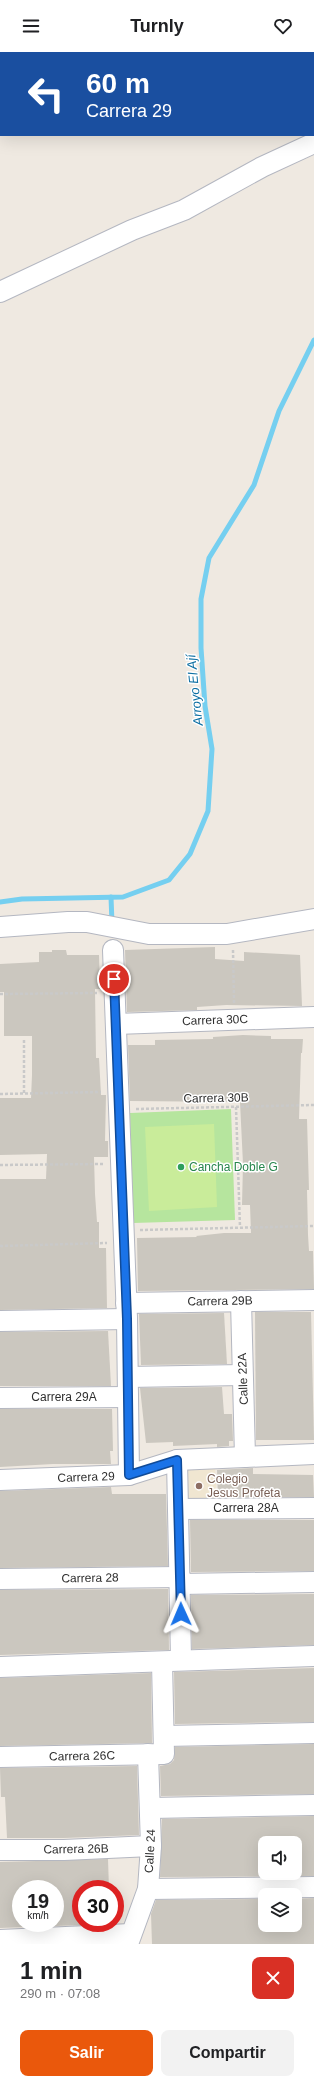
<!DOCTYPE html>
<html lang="es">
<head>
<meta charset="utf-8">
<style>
	:root { --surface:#fff; --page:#f2f2f2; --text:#202124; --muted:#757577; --accent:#ea580c }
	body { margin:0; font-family:Helvetica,sans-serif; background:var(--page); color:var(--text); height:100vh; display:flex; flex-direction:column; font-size:15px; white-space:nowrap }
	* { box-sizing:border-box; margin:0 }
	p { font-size:13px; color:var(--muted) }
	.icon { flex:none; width:22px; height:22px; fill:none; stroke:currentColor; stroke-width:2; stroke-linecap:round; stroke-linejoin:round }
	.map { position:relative; height:1892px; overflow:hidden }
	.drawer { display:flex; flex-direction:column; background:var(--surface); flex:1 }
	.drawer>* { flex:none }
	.banner { position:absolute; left:0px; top:0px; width:314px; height:84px; box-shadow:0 4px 16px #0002; background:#1a4fa0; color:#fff; overflow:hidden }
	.buttons { position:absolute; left:258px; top:1784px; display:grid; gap:8px }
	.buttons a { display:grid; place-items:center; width:44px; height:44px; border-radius:8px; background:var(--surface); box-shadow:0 4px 16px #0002; font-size:20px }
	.speed { position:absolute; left:12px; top:1828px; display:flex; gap:8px; font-size:20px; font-weight:700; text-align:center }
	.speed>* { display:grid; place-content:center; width:52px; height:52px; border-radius:50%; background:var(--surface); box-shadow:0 4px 16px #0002; line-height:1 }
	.speed small { font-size:10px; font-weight:400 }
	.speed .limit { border:6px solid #d22; background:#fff; color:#111 }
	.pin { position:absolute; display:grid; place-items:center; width:34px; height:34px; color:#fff; margin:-17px; border:2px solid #fff; border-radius:50%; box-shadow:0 1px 4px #0007 }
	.me { position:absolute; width:44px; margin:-22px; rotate:359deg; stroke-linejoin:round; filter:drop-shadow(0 0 3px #0008) }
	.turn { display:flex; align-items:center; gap:14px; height:84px; padding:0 20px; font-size:18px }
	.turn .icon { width:52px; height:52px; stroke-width:2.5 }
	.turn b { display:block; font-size:28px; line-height:34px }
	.round { display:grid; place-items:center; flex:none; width:42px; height:42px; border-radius:8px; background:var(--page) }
	.head { display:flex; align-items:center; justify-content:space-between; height:68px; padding:0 20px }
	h1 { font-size:24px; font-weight:700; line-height:30px }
	.button { display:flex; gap:8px; margin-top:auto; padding:8px 20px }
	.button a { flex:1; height:46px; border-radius:8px; background:var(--accent); color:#fff; font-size:16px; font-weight:700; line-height:46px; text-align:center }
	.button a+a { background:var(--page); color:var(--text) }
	header { display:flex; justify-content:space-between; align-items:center; height:52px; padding:0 20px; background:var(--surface); font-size:18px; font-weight:700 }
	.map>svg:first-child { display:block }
</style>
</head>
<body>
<header><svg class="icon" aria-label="menu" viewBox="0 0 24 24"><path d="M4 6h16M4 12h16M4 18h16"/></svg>Turnly<svg class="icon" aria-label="heart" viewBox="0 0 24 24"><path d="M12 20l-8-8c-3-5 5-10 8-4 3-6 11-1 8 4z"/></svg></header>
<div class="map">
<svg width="314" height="1892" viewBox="0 0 314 1892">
	<rect width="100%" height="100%" fill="#efe9e1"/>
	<!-- education -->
	<polygon fill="#f0e6d1" points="215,1415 217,1452 184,1454 183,1416"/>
	<!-- green -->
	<polygon fill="#b6e59e" points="231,1057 235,1168 133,1171 130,1061"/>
	<!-- pitch -->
	<polygon fill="#c9ec9a" points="214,1072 217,1155 149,1159 145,1075"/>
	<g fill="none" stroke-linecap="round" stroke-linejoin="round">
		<!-- stream -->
		<g stroke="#75cff0" stroke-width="5">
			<polyline points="111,845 112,871"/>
			<polyline points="0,850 22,847 123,845 169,828 190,802 208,759 212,697 205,654 201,596 201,547 209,506 254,433 279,359 314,288"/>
		</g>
	</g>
	<!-- building -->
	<g fill="#cbc7bf" fill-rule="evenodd">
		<polygon points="215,895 215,907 244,909 244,900 300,903 302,954 226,953 197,955 197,958 127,960 125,898"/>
		<polygon points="52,898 66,898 67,903 99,903 100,937 95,937 96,1006 99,1006 101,1043 106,1043 105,1089 108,1089 108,1105 94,1105 95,1142 97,1170 99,1170 99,1196 106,1196 107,1256 0,1258 0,1127 46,1127 47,1102 0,1103 0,1046 31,1046 32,1023 32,984 4,984 4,940 0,940 0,912 39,910 39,900 52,900"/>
		<polygon points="243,983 271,984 271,987 303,987 302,1001 301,1001 299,1067 307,1067 309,1138 307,1138 308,1183 309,1199 313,1199 314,1237 138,1239 137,1186 197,1185 196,1184 224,1181 251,1181 250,1153 242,1153 243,1112 240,1050 130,1049 128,993 155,993 155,988 213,987 213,985"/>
		<polygon points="255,1260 311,1260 314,1388 256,1388"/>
		<polygon points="224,1261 227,1312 141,1313 139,1262"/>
		<polygon points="108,1279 111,1334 0,1334 0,1280"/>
		<polygon points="222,1335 224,1362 232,1362 233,1389 229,1389 229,1394 217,1395 217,1392 173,1394 173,1390 146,1391 140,1336"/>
		<polygon points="0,1357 112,1357 113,1399 110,1399 111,1412 53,1412 0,1415"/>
		<polygon points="253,1416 253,1422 313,1423 314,1445 218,1445 217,1418"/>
		<polygon points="111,1435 112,1442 166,1442 168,1514 0,1516 0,1439"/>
		<polygon points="190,1468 314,1468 314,1519 191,1520"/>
		<polygon points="168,1537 169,1598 0,1603 0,1538"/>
		<polygon points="314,1542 314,1593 192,1597 191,1543"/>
		<polygon points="314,1616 314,1670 175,1672 174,1620"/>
		<polygon points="151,1621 152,1691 0,1694 0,1626"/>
		<polygon points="314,1692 314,1742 161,1744 160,1714 170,1712 174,1708 175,1695"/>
		<polygon points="137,1714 139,1783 64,1786 7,1786 5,1745 1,1745 0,1716"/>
		<path d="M314 1764V1824L160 1825 162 1767ZM265 1791H295V1821H265Z"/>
		<polygon points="108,1807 109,1837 81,1837 81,1873 55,1874 55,1837 21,1837 21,1871 24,1871 24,1875 0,1876 0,1810"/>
		<polygon points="314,1846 314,1892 152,1892 151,1862 156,1848 265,1847 265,1879 295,1878 295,1847"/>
	</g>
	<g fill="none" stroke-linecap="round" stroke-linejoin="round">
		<!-- minor casing -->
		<g stroke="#b4b7c1" stroke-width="22">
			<g id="minor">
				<polyline points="0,240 132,178 184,158 262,115 314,91"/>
				<polyline points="0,875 68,870 87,870 149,882 227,882 314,867"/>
				<polyline points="113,898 127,1267 129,1423"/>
				<polyline points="116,972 314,965"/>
				<polyline points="241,1249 245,1405"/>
				<polyline points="126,1251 314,1248"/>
				<polyline points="0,1269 127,1267"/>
				<polyline points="128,1325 242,1323"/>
				<polyline points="0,1346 128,1345"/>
				<polyline points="177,1408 181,1607"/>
				<polyline points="0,1428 129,1423 177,1408 314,1402"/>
				<polyline points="178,1457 314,1456"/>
				<polyline points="0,1527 180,1525"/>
				<polyline points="180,1532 314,1530"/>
				<polyline points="0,1615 314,1604"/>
				<polyline points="164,1684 314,1681"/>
				<polyline points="0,1705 164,1702 162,1610"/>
				<polyline points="151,1756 314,1753"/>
				<polyline points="0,1798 64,1798 151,1794"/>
				<polyline points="148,1837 314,1835"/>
				<polyline points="0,1888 131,1882"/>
				<polyline points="128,1892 148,1837 151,1794 148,1702"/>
			</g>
		</g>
		<!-- path -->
		<g stroke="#c9c9c9" stroke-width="2.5" stroke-dasharray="3 2" stroke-linecap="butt">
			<polyline points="233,898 234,951"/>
			<polyline points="0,942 97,941"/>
			<polyline points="24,1041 24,987"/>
			<polyline points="0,1042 101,1040"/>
			<polyline points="236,1055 240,1175"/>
			<polyline points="136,1057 314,1053"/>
			<polyline points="0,1113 103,1112"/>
			<polyline points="140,1178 314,1174"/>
			<polyline points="0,1194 107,1191"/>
		</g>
		<!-- minor -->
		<use href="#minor" stroke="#fff" stroke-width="20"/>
	</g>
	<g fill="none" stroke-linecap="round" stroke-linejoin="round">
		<!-- route casing -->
		<g stroke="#114b97" stroke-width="10">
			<polyline id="route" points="114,927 127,1267 129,1423 177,1408 181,1562"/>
		</g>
		<!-- route -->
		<use href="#route" stroke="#1a73e8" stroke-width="7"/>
	</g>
	<!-- markers -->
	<circle fill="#2e9e5b" stroke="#fff" stroke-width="1.5" cx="181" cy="1115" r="4"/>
	<circle fill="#8d6e63" stroke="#fff" stroke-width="1.5" cx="199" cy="1434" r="4"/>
	<g text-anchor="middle" stroke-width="3" stroke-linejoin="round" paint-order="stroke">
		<!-- street labels -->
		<g font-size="12" fill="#2e2e2e" stroke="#fff">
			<text transform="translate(215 968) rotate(-2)" y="4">Carrera 30C</text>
			<text transform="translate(216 1046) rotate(-1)" y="4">Carrera 30B</text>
			<text transform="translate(220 1249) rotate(-1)" y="4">Carrera 29B</text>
			<text transform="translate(243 1327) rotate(-92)" y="4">Calle 22A</text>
			<text x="64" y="1349">Carrera 29A</text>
			<text transform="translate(86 1425) rotate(-2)" y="4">Carrera 29</text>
			<text x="246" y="1460">Carrera 28A</text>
			<text transform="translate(90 1526) rotate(-1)" y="4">Carrera 28</text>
			<text transform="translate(82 1704) rotate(-1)" y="4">Carrera 26C</text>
			<text transform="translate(76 1797) rotate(-1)" y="4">Carrera 26B</text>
			<text transform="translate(150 1799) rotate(-87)" y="4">Calle 24</text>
		</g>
		<!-- leisure labels -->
		<g font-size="12" fill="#27864d" stroke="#fff" text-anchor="start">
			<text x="189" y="1119">Cancha Doble G</text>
		</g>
		<!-- education labels -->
		<g font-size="12" fill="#785e54" stroke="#fff" text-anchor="start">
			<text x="207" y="1431">Colegio<tspan x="207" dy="14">Jesus Profeta</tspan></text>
		</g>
		<!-- water labels -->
		<g font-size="13" font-style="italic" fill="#0d6fa3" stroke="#fff">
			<text transform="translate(194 638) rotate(-96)" y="5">Arroyo El Ají</text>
		</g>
	</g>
</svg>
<div class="buttons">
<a><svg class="icon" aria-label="sound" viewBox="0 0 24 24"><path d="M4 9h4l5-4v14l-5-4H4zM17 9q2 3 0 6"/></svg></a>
<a><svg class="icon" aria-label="layers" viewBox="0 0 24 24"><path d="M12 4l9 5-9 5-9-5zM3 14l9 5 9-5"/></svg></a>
</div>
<div class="speed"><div>19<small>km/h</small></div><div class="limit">30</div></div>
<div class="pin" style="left:114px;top:927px;background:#d93025"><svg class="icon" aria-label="arrive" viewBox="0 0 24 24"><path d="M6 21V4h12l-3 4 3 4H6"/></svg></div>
<svg class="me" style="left:181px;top:1562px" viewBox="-20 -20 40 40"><path d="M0-17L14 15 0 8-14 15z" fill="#1a73e8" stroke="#fff" stroke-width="4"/></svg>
<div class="banner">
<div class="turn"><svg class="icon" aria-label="left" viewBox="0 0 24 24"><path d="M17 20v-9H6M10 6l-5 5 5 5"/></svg><div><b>60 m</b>Carrera 29</div></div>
</div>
</div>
<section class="drawer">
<div class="head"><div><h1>1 min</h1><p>290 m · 07:08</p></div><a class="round" style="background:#d93025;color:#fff"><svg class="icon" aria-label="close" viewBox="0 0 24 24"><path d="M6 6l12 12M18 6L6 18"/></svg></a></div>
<div class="button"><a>Salir</a><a>Compartir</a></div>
</section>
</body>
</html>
